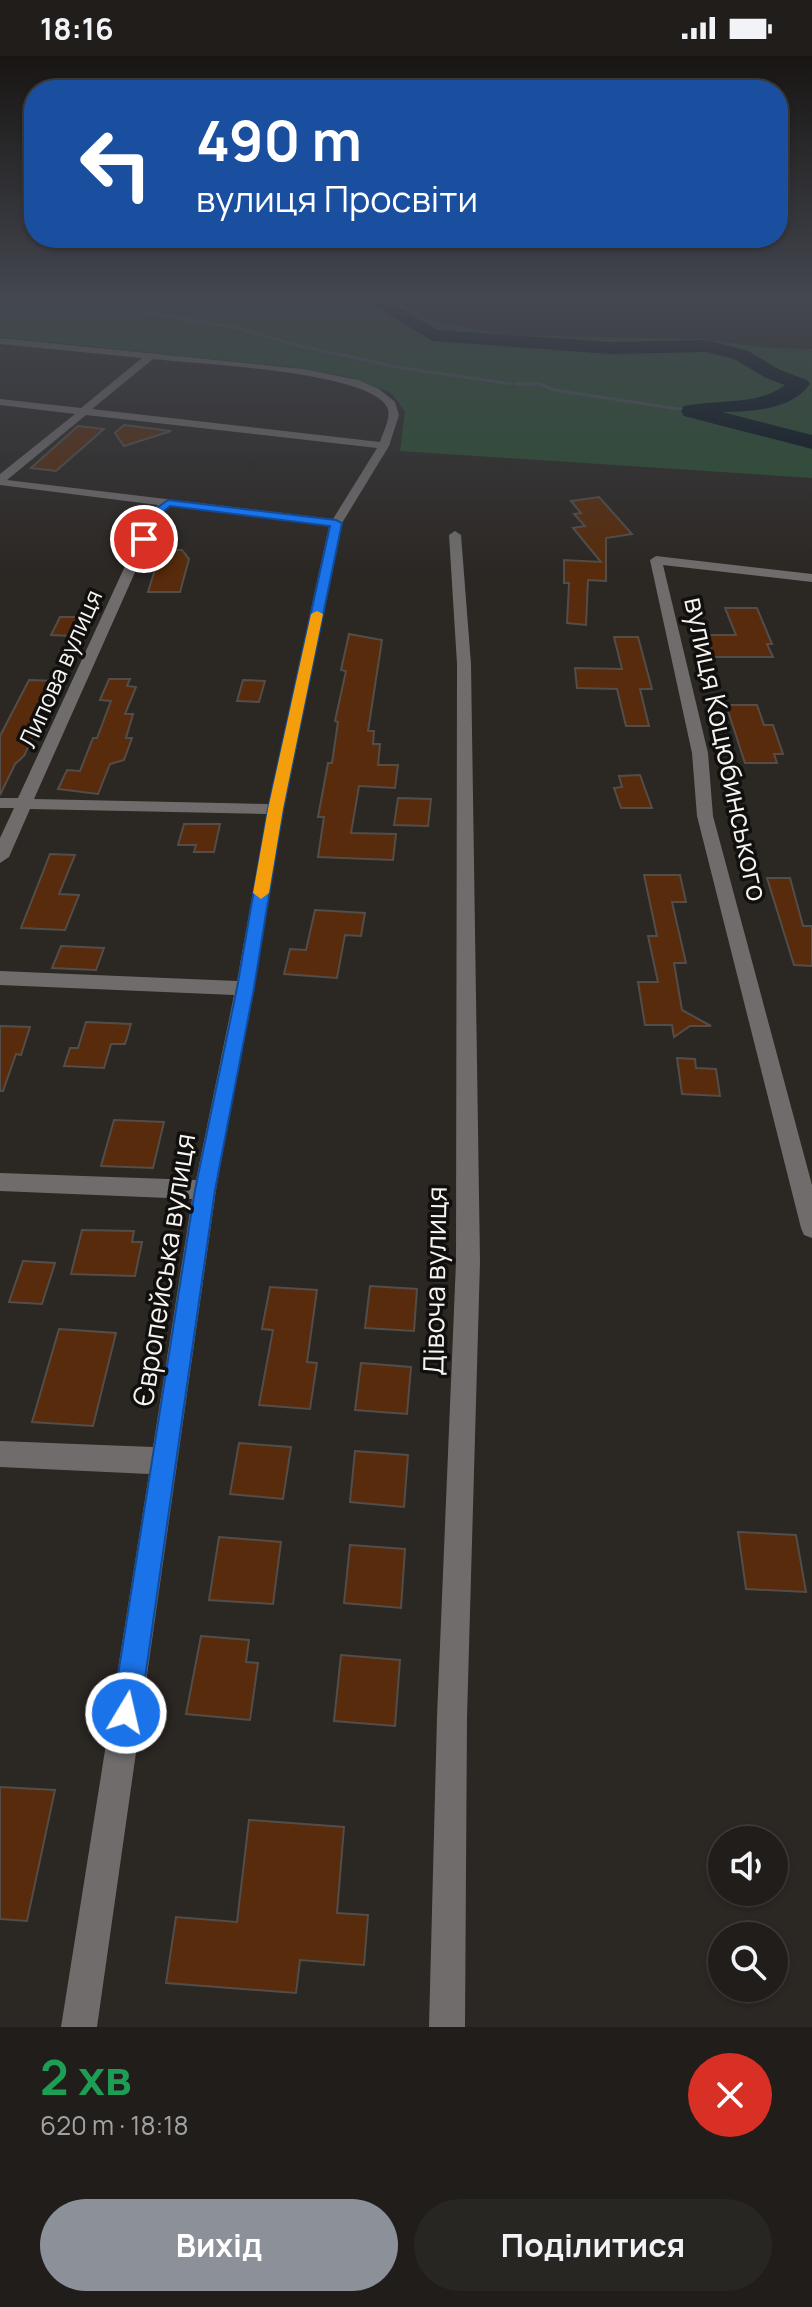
<!DOCTYPE html>
<html lang="uk">
<head>
<meta charset="utf-8">
<style>
	:root { --surface:#201d1a; --page:#282623; --text:#f1f3f6; --muted:#a2a2a2; --line:#3d3b39; --accent:#8c9099 }
	body { margin:0; font-family:Manrope,sans-serif; background:var(--page); color:var(--text); height:100vh; display:flex; flex-direction:column; font-size:30px; white-space:nowrap }
	* { box-sizing:border-box; margin:0 }
	p { font-size:26px; color:var(--muted) }
	.icon { flex:none; width:44px; height:44px; fill:none; stroke:currentColor; stroke-width:2; stroke-linecap:round; stroke-linejoin:round }
	.map { position:relative; height:1971px; overflow:hidden }
	.drawer { display:flex; flex-direction:column; background:var(--surface); flex:1 }
	.drawer>* { flex:none }
	.guide { position:absolute; left:24px; top:24px; width:764px; height:168px; border-radius:32px; box-shadow:0 2px 6px #0004,0 0 0 2px var(--line); background:#1a4fa0; color:#fff; overflow:hidden }
	.fabs { position:absolute; left:708px; top:1770px; display:grid; gap:16px }
	.fabs a { display:grid; place-items:center; width:80px; height:80px; border-radius:50%; background:var(--surface); box-shadow:0 2px 6px #0004,0 0 0 2px var(--line); font-size:40px }
	.pin { position:absolute; display:grid; place-items:center; width:68px; height:68px; color:#fff; margin:-34px; border:4px solid #fff; border-radius:50%; box-shadow:0 2px 8px #0007 }
	.me { position:absolute; width:88px; margin:-44px; rotate:9deg; stroke-linejoin:round; filter:drop-shadow(0 0 6px #0008) }
	.turn { display:flex; align-items:center; gap:28px; height:168px; padding:0 40px; font-size:36px }
	.turn .icon { width:104px; height:104px; stroke-width:2.5 }
	.turn b { display:block; font-size:56px; line-height:68px }
	.round { display:grid; place-items:center; flex:none; width:84px; height:84px; border-radius:42px; background:var(--page) }
	.head { display:flex; align-items:center; justify-content:space-between; height:136px; padding:0 40px }
	h1 { font-size:48px; font-weight:700; line-height:60px; color:#1e9e55 }
	.primary-button { display:flex; gap:16px; margin-top:auto; padding:16px 40px }
	.primary-button a { flex:1; height:92px; border-radius:48px; background:var(--accent); color:#fff; font-size:32px; font-weight:700; line-height:92px; text-align:center }
	.primary-button a+a { background:var(--page); color:var(--text) }
	.status { display:flex; justify-content:space-between; align-items:center; height:56px; padding:0 40px; background:var(--surface); direction:ltr }
	.status svg { height:22px; fill:currentColor }
	.map>svg:first-child { display:block }
</style>
</head>
<body>
<div class="status"><b>18:16</b><svg viewBox="0 0 49 12"><path d="M0 12V9h3v3zM5 12V6h3v6zM10 12V3h3v9zM15 12V0h3v12zM26 1h20v11H26zM47 4h2v5h-2z"/></svg></div>
<div class="map">
<svg width="812" height="1971" viewBox="0 0 812 1971">
	<rect width="100%" height="100%" fill="#2b2723"/>
	<!-- green -->
	<polygon fill="#294f2f" points="0,240 385,240 433,265 505,279 700,283 769,292 812,293 812,422 400,395 405,355 390,336 348,321 300,312 0,281"/>
	<g fill="none" stroke-linecap="round" stroke-linejoin="round">
		<!-- stream -->
		<g stroke="#4c555a" stroke-width="3">
			<polyline points="27,240 51,247 77,245 233,271 300,290 402,312 511,328"/>
			<polyline points="516,328 540,328 554,334 692,355"/>
		</g>
		<!-- river -->
		<path fill="#02101a" fill-rule="evenodd" d="M358 240H380L437 274 611 286 707 284 748 295 780 314 807 324 810 328C790 355 752 355 722 356L812 379V393L684 360 681 355 684 350C716 343 758 350 785 329L766 322 734 303 707 296 611 298 433 285Z"/>
	</g>
	<!-- building -->
	<g fill="#572b0b" stroke="#534d49" stroke-width="2">
		<polygon points="124,369 171,375 124,390 115,377"/>
		<polygon points="78,370 104,373 56,415 31,412"/>
		<polygon points="599,441 632,478 606,482 606,525 588,524 586,569 567,567 569,527 564,527 564,504 601,506 573,472 585,470 574,458 581,457 571,445"/>
		<polygon points="170,494 182,494 189,503 180,536 148,536 157,507"/>
		<polygon points="725,552 757,552 772,588 767,588 773,601 714,601 706,579 736,579"/>
		<polygon points="60,561 81,561 74,580 51,579"/>
		<polygon points="349,578 382,584 368,675 374,675 373,688 380,688 378,709 398,709 395,732 359,730 351,777 396,778 393,804 318,801 324,761 318,761 328,707 332,707 338,666 335,665 346,615 341,614"/>
		<polygon points="614,581 638,581 652,633 640,633 649,670 626,670 617,633 577,632 575,612 622,613"/>
		<polygon points="109,623 130,623 127,630 136,631 125,658 133,658 126,682 132,682 124,704 110,708 98,738 58,733 67,714 80,715 93,682 97,682 111,645 100,644"/>
		<polygon points="29,624 58,625 24,700 15,708 0,739 0,680"/>
		<polygon points="243,624 265,625 259,646 237,645"/>
		<polygon points="726,649 757,649 764,669 773,669 783,698 774,698 777,707 745,707"/>
		<polygon points="640,719 652,752 621,752 614,732 622,731 619,720"/>
		<polygon points="398,742 431,743 428,770 394,769"/>
		<polygon points="184,768 220,768 214,796 194,796 196,789 178,789"/>
		<polygon points="50,798 75,799 59,838 79,839 65,874 21,872"/>
		<polygon points="644,819 680,819 686,846 672,846 686,907 674,907 682,954 711,970 690,970 674,981 672,969 645,969 638,926 658,926 648,880 657,880"/>
		<polygon points="767,822 790,822 803,870 812,870 812,910 794,909"/>
		<polygon points="315,854 365,857 361,880 345,879 337,922 284,918 290,893 306,894"/>
		<polygon points="61,890 104,892 96,914 52,912"/>
		<polygon points="86,966 131,968 125,988 111,988 104,1012 64,1010 70,992 78,992"/>
		<polygon points="0,970 30,971 21,999 16,998 3,1035 0,1035"/>
		<polygon points="677,1002 695,1003 696,1012 716,1013 720,1040 682,1038"/>
		<polygon points="114,1064 164,1066 153,1112 101,1110"/>
		<polygon points="82,1174 134,1175 132,1186 142,1186 135,1220 71,1218"/>
		<polygon points="23,1205 55,1207 42,1248 9,1246"/>
		<polygon points="370,1230 417,1233 414,1275 365,1272"/>
		<polygon points="270,1231 317,1234 307,1306 317,1307 310,1353 259,1349 273,1274 262,1273"/>
		<polygon points="59,1273 116,1277 93,1370 32,1366"/>
		<polygon points="361,1307 411,1311 407,1358 355,1354"/>
		<polygon points="239,1387 291,1391 283,1443 230,1438"/>
		<polygon points="355,1395 408,1399 404,1451 350,1446"/>
		<polygon points="738,1476 796,1479 806,1536 746,1533"/>
		<polygon points="219,1481 281,1486 273,1548 209,1544"/>
		<polygon points="350,1489 405,1493 401,1552 344,1547"/>
		<polygon points="201,1580 249,1584 246,1606 258,1607 250,1664 186,1658"/>
		<polygon points="341,1599 400,1604 395,1670 334,1665"/>
		<polygon points="0,1731 55,1734 27,1865 0,1863"/>
		<polygon points="249,1764 344,1771 337,1857 368,1859 364,1909 300,1904 296,1937 166,1927 176,1861 237,1866"/>
	</g>
	<g fill="none" stroke-linecap="round" stroke-linejoin="round">
		<!-- minor -->
		<g fill="#706c6c" fill-rule="evenodd">
			<path d="M0 282 304 313 358 324 379 333 395 346 399 359 389 390 342 467 284 753 216 1134 97 1971H61L149 1418 0 1411V1385L153 1391 192 1143 0 1135V1117L196 1124 234 939 0 929V915L237 925 267 758 30 753 9 801 0 807V782L14 752H0V742H18L150 456 158 449 0 429V418L75 358 0 349V343L81 352 142 302 0 288ZM153 303C195 308 368 315 387 351 392 361 383 376 380 386L92 353ZM86 359 377 392 333 463 7 424ZM171 450 329 470 269 748 34 743 161 458Z"/>
			<polygon points="455,475 461,479 471,608 480,1206 467,1661 465,1971 429,1971 437,1661 456,1206 457,608 449,479"/>
			<polygon points="656,500 812,518 812,526 663,509 708,697 713,760 812,1129 812,1182 804,1179 801,1172 697,760 692,697 650,504"/>
		</g>
	</g>
	<!-- sky -->
	<linearGradient id="sky" x2="0" y2="1"><stop stop-color="#181513"/><stop offset="0.47" stop-color="#444750"/><stop offset="1" stop-color="#444750" stop-opacity="0"/></linearGradient>
	<rect width="812" height="516" fill="url(#sky)"/>
	<!-- route -->
	<polygon fill="#1a73e8" stroke="#114b97" stroke-width="2" points="168,444 336,464 342,467 283,753 254,932 215,1134 140,1657 136,1667 126,1671 116,1667 112,1657 195,1134 237,932 268,753 330,470 170,450 161,458 148,485 140,485 151,456"/>
	<!-- slow -->
	<polygon fill="#f59e0b" points="317,555 323,558 283,753 269,837 261,843 253,837 268,753 311,558"/>
	<g text-anchor="middle" stroke-width="7" stroke-linejoin="round" paint-order="stroke">
		<!-- far-street labels -->
		<g font-size="24" fill="#f7f5f1" stroke="#12100e">
			<text transform="translate(61 613) rotate(-66)" y="8">Липова вулиця</text>
		</g>
		<!-- street labels -->
		<g font-size="28" fill="#f7f5f1" stroke="#12100e">
			<text transform="translate(726 693) rotate(78)" y="10">вулиця Коцюбинського</text>
			<text transform="translate(164 1214) rotate(-81)" y="10">Європейська вулиця</text>
			<text transform="translate(435 1225) rotate(-89)" y="10">Дівоча вулиця</text>
		</g>
	</g>
</svg>
<div class="fabs">
<a><svg class="icon" aria-label="sound" viewBox="0 0 24 24"><path d="M4 9h4l5-4v14l-5-4H4zM17 9q2 3 0 6"/></svg></a>
<a><svg class="icon" aria-label="search" viewBox="0 0 24 24"><circle cx="10" cy="10" r="6"/><path d="M15 15l6 6"/></svg></a>
</div>
<div class="pin" style="left:144px;top:483px;background:#d93025"><svg class="icon" aria-label="arrive" viewBox="0 0 24 24"><path d="M6 21V4h12l-3 4 3 4H6"/></svg></div>
<svg class="me" style="left:126px;top:1657px" viewBox="-20 -20 40 40"><circle r="17" fill="#1a73e8" stroke="#fff" stroke-width="3"/><path d="M0-11L8 9 0 5-8 9z" fill="#fff"/></svg>
<div class="guide">
<div class="turn"><svg class="icon" aria-label="left" viewBox="0 0 24 24"><path d="M17 20v-9H6M10 6l-5 5 5 5"/></svg><div><b>490 m</b>вулиця Просвіти</div></div>
</div>
</div>
<section class="drawer">
<div class="head"><div><h1>2 хв</h1><p>620 m · 18:18</p></div><a class="round" style="background:#d93025;color:#fff"><svg class="icon" aria-label="close" viewBox="0 0 24 24"><path d="M6 6l12 12M18 6L6 18"/></svg></a></div>
<div class="primary-button"><a>Вихід</a><a>Поділитися</a></div>
</section>
</body>
</html>
